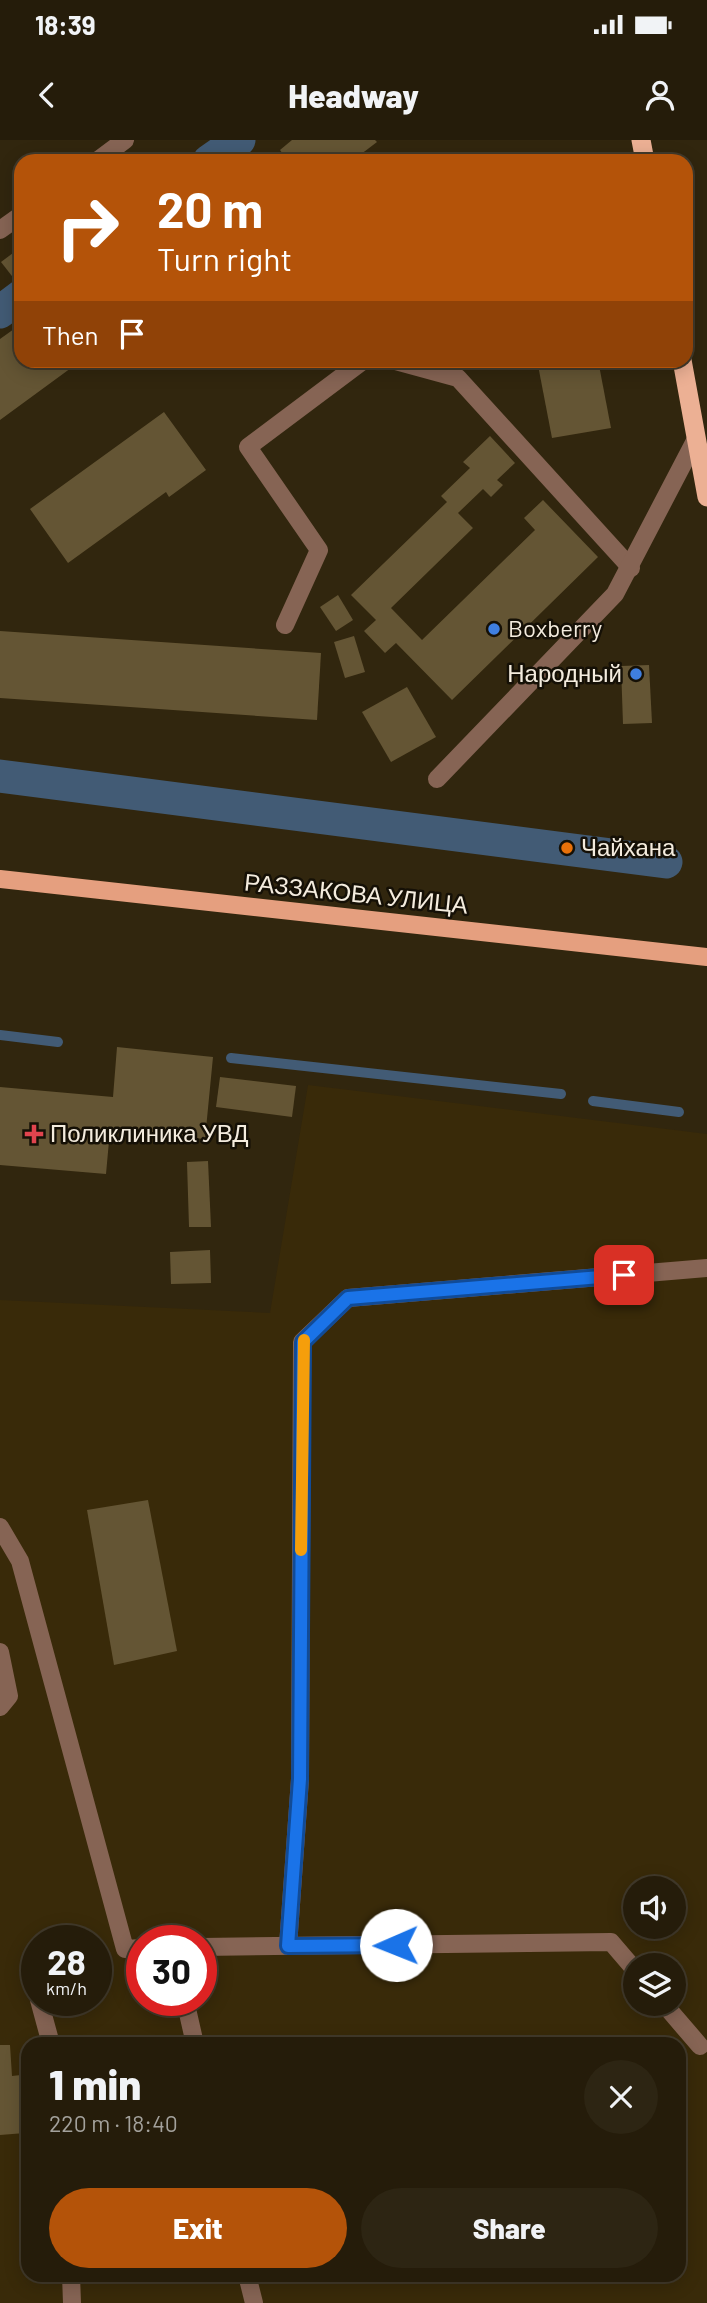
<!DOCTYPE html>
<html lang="en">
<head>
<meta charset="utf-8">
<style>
	:root { --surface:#251c0a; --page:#2d2513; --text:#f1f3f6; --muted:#a3a19c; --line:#423a2b; --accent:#b45309 }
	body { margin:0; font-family:Barlow,sans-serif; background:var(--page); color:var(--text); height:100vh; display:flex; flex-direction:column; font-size:26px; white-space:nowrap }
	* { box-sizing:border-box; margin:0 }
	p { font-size:23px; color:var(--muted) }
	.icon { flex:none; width:38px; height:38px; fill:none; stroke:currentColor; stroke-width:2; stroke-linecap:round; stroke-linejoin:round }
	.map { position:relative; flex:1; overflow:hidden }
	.side { position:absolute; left:21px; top:1897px; width:665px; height:245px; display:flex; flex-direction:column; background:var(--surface); border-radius:21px; box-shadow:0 4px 18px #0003,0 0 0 2px var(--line) }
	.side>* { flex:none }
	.hud { position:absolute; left:14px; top:14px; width:679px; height:214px; border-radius:21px; box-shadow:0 4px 18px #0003,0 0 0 2px var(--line); background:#b45309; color:#fff; overflow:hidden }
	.controls { position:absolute; left:623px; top:1736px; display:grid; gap:14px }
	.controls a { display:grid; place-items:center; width:63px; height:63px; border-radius:50%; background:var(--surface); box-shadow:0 4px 18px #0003,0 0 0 2px var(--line); font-size:35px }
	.speed { position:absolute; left:21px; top:1785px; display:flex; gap:14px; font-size:35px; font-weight:700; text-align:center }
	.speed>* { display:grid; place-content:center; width:91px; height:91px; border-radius:50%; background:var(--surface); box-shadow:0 4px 18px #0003,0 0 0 2px var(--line); line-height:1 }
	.speed small { font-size:18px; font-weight:400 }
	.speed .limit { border:10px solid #d22; background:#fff; color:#111 }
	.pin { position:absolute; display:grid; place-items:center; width:60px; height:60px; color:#fff; margin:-30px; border-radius:14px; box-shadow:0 4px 10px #0006 }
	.me { position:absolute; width:77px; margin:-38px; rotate:269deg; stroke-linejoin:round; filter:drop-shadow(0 0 5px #0008) }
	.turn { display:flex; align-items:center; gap:24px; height:147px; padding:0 28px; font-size:32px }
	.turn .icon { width:91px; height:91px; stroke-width:2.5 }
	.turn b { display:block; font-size:49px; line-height:60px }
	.then { display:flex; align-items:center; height:66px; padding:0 28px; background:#0003; gap:14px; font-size:26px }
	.round { display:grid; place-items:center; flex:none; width:74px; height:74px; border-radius:37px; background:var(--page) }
	.overview { display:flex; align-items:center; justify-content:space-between; height:119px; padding:0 28px }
	h1 { font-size:42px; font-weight:800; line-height:52px }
	.button { display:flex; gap:14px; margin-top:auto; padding:14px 28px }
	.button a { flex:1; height:80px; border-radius:42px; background:var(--accent); color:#fff; font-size:28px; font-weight:800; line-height:80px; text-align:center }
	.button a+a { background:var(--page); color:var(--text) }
	.status { display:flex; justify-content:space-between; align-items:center; height:49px; padding:0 35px; background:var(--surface); direction:ltr }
	.status svg { height:19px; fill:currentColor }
	header { display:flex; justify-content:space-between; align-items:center; height:91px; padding:0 28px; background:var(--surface); font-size:32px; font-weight:800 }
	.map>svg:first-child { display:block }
</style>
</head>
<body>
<div class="status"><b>18:39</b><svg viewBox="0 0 49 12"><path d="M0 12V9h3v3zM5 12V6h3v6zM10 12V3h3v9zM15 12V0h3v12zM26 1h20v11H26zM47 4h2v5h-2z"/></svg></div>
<header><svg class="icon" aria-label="back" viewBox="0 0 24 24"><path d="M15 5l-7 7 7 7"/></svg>Headway<svg class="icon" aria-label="person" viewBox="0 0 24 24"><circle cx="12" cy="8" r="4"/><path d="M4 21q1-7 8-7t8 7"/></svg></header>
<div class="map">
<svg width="707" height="2163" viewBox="0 0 707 2163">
	<rect width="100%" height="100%" fill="#31260e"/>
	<!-- built -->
	<path fill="#392a09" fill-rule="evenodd" d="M308 945 707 994V2163H0V1160L270 1173ZM635 1748H674V1787H635ZM37 1801H96V1860H37ZM142 1801H201V1860H142ZM635 1825H674V1864H635ZM28 1904H679V2135H28Z"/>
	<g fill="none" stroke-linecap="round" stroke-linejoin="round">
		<!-- stream -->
		<g stroke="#425b75" stroke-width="10">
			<polyline points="0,895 58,902"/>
			<polyline points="231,918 561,954"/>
			<polyline points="593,961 679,972"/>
		</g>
		<!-- canal -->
		<g stroke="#425b75" stroke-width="33">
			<polyline points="209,21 239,0"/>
			<polyline points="0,172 21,156"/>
			<polyline points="0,636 666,722"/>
		</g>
	</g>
	<!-- building -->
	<g fill="#645534">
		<polygon points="292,0 375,0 377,2 352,21 288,21 280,10"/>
		<polygon points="21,107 21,136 15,140 1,122"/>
		<polygon points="21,184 21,220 65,220 71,228 0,280 0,199"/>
		<polygon points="537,220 598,220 611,288 552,298"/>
		<polygon points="164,272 206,330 169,357 166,352 68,423 30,369"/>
		<polygon points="490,296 515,323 497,340 503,345 491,357 483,349 458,373 473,388 391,468 422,500 535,390 524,378 543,360 598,417 452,560 396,503 385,513 364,491 376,480 351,455 447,362 441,356 470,328 463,322"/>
		<polygon points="338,455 353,480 336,491 320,467"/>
		<polygon points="0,491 321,513 317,580 0,558"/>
		<polygon points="354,496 365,532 345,538 334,502"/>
		<polygon points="649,525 652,583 623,584 621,526"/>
		<polygon points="407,547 436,597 391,622 362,572"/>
		<polygon points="117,907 213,917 205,999 110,990 106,1034 0,1025 0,947 113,957"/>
		<polygon points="220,937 296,946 292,977 216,967"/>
		<polygon points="208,1021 211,1087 189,1087 187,1022"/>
		<polygon points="210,1110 211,1143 171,1144 170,1112"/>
		<polygon points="148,1360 177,1511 114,1525 87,1370"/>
		<polygon points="0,1905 10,1905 12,1936 21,1935 25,1993 0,1995"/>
	</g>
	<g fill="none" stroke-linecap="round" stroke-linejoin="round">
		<!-- minor -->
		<g stroke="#866454" stroke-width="18">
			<polyline points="97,21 125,0"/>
			<polyline points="0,90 21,75"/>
			<polyline points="392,220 458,238 631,428"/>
			<polyline points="285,485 319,410 248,307 364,220"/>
			<polyline points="437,639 615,454 696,299"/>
			<polyline points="0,1387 20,1421 125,1809 142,1808"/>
			<polyline points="0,1512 9,1556 0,1567"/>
			<polyline points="288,1806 300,1639 302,1202 348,1158 707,1128"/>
			<polyline points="201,1807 611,1802 635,1830"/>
			<polyline points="30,1825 37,1851"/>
			<polyline points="39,1860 51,1904"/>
			<polyline points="185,1860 195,1904"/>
			<polyline points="664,1864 700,1906"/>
			<polyline points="71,2135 72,2163"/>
			<polyline points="247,2135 254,2163"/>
		</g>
		<!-- primary -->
		<polyline stroke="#e59f7f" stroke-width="18" points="0,739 707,817"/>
		<!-- trunk -->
		<g stroke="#ecb094" stroke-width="19">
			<polyline points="641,0 645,21"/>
			<polyline points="682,220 707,357"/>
		</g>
	</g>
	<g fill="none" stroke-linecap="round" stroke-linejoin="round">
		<!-- route casing -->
		<g stroke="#114b97" stroke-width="18">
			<polyline id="route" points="396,1805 288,1806 300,1639 303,1202 348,1158 624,1135"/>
		</g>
		<!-- route -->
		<use href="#route" stroke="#1a73e8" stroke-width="12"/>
		<!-- slow -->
		<polyline stroke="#f59e0b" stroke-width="12" points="301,1410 304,1200"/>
	</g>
	<!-- markers -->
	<g fill="#3f7fe0" stroke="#151006" stroke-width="2.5">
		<circle cx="494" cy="489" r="7"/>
		<circle cx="636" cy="534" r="7"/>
	</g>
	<circle fill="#e8710a" stroke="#151006" stroke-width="2.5" cx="567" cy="708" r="7"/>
	<path fill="#e0444e" stroke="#151006" stroke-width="2.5" d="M30.5 983.5h7v7h7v7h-7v7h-7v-7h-7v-7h7z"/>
	<g text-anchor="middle" stroke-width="5" stroke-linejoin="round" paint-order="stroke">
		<!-- poi labels -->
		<g font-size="24" fill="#f4ecde" stroke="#151006" text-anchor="start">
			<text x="508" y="497">Boxberry</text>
			<text x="622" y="542" text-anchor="end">Народный</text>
			<text x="581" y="716">Чайхана</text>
			<text x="50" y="1002">Поликлиника УВД</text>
		</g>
		<!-- street labels -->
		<g font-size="24" fill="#f4ecde" stroke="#151006">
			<text transform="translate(356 754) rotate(6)" y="8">РАЗЗАКОВА УЛИЦА</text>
		</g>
	</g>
</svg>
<div class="controls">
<a><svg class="icon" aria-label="sound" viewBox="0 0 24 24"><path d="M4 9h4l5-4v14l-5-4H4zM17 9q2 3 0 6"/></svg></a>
<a><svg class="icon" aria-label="layers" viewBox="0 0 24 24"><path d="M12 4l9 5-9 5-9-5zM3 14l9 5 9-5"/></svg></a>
</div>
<div class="speed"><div>28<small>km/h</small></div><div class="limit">30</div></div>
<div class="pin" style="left:624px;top:1135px;background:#d93025"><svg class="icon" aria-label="arrive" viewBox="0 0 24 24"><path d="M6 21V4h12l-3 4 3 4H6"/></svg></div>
<svg class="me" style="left:396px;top:1805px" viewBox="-20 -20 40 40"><circle r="19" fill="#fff"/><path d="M0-13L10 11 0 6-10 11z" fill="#1a73e8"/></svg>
<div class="hud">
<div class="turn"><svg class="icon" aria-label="right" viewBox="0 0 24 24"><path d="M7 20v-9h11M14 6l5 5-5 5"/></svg><div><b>20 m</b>Turn right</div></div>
<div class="then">Then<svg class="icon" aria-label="arrive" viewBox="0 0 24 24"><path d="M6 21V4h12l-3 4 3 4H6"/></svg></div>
</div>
<section class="side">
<div class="overview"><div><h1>1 min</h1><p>220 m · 18:40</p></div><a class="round"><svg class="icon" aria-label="close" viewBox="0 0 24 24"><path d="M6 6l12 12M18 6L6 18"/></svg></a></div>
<div class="button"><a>Exit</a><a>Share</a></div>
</section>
</div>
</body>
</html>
